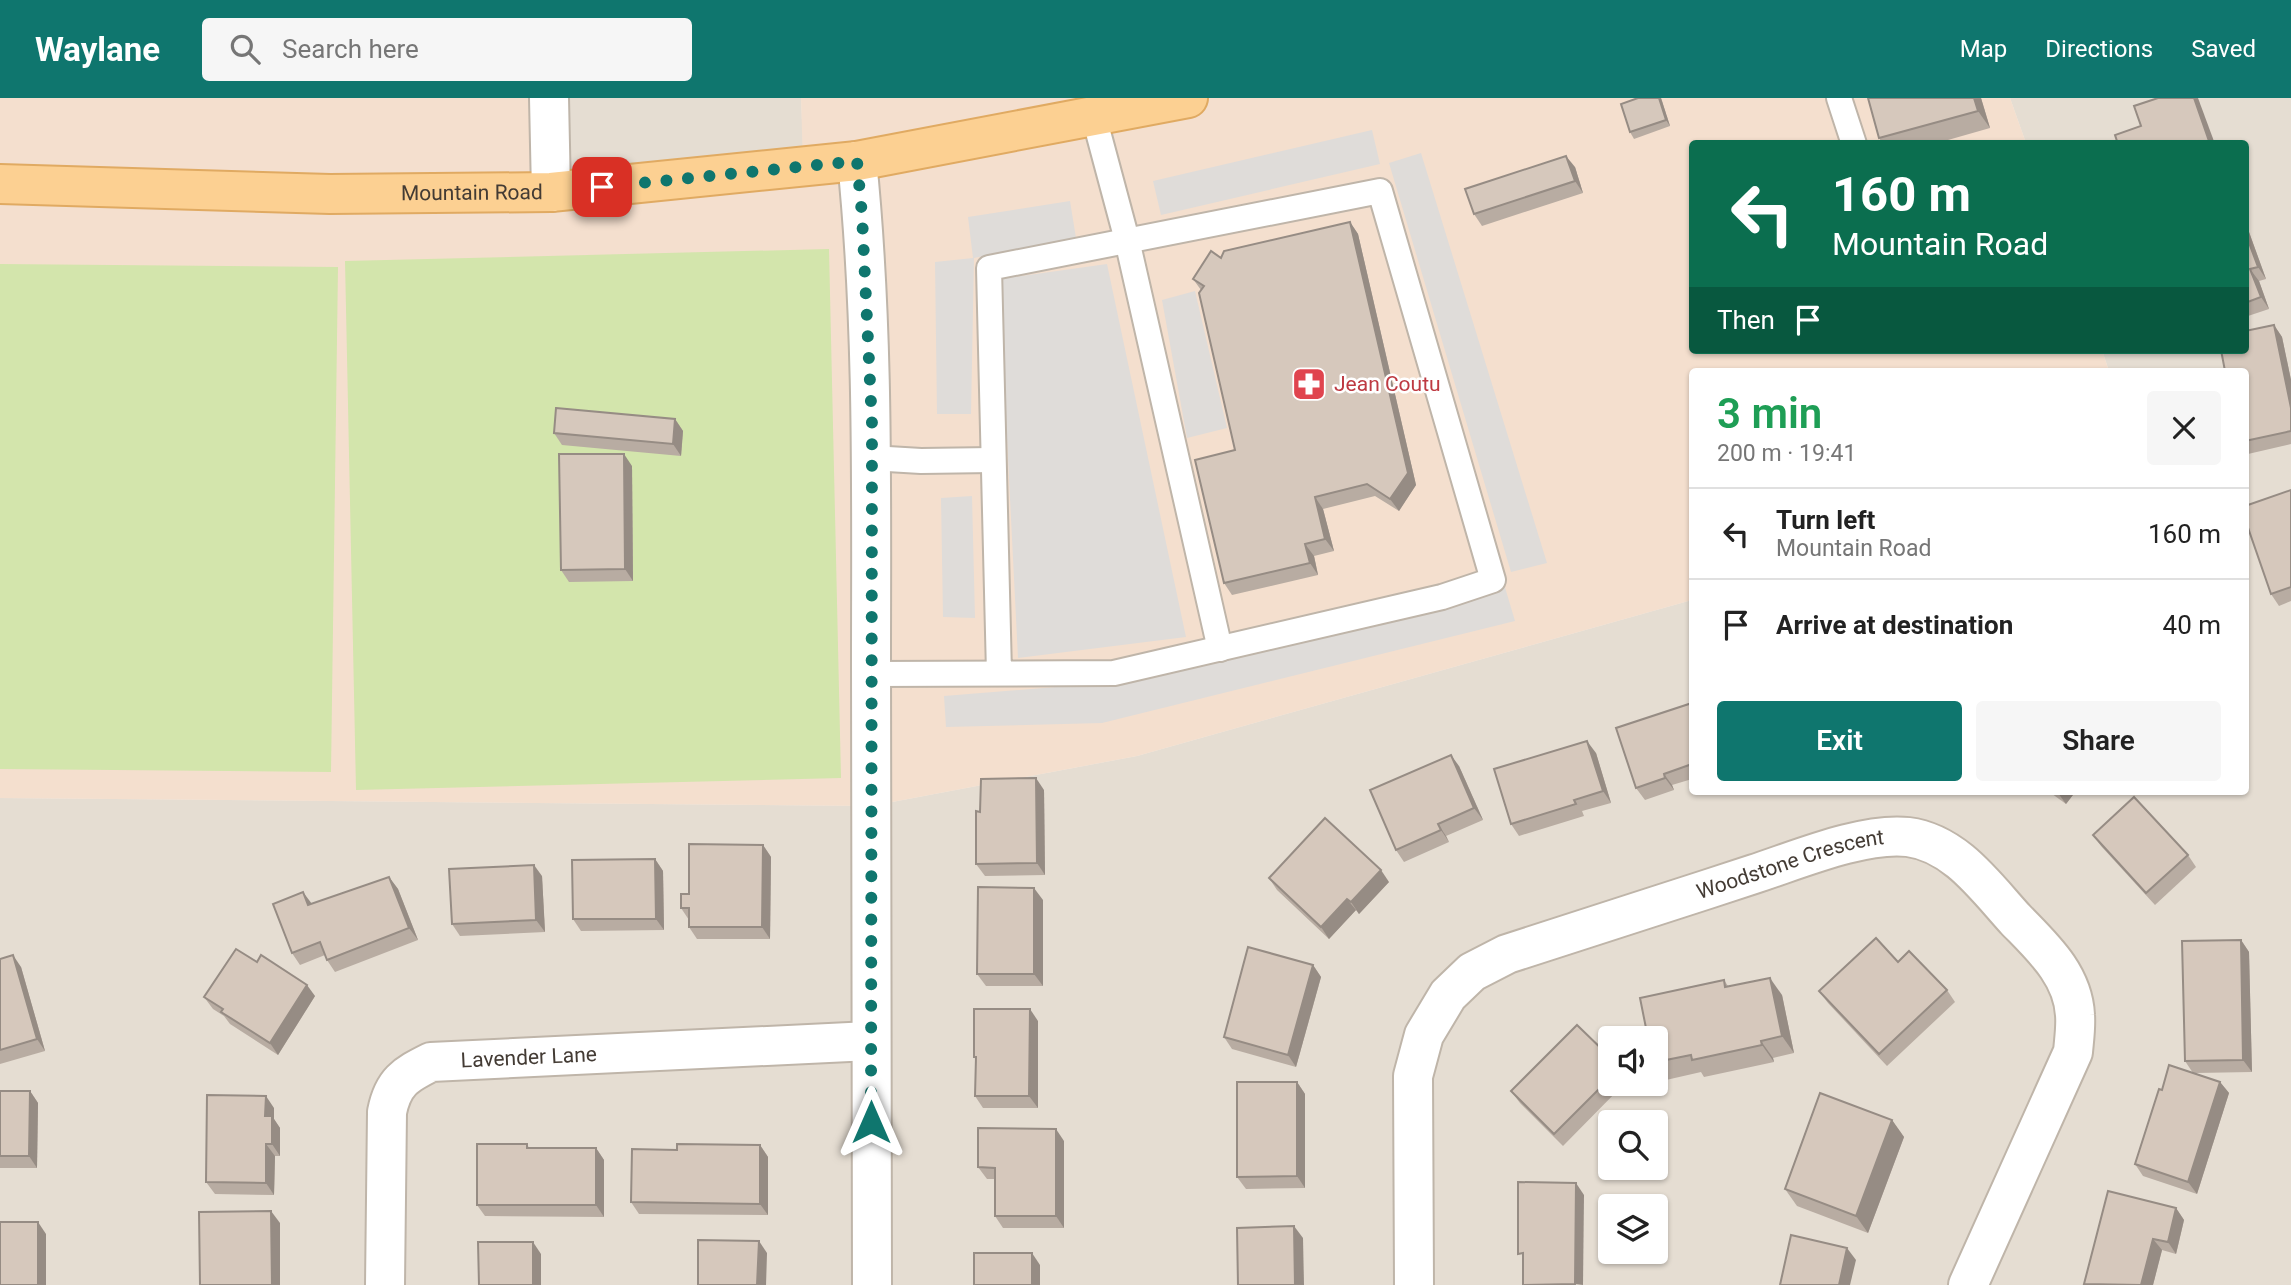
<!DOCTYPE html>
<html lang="en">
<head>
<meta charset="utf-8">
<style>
	:root { --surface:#fff; --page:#f6f6f6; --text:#222; --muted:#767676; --line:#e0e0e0; --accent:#0f766e }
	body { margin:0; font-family:Roboto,sans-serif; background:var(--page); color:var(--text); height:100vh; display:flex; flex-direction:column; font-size:26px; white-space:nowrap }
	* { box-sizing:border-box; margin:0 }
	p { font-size:23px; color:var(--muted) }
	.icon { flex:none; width:38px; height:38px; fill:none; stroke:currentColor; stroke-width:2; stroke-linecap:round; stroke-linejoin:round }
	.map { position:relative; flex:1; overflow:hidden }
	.sheet { position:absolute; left:1689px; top:270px; width:560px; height:427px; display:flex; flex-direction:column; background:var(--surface); border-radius:7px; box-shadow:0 2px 5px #0004 }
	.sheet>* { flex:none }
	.top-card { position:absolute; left:1689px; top:42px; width:560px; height:214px; border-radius:7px; box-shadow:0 2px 5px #0004; background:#0b6e4f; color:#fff; overflow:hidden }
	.controls { position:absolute; left:1598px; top:928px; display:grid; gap:14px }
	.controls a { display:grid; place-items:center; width:70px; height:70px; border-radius:7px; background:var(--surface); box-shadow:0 2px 5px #0004; font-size:35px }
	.pin { position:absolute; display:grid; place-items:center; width:60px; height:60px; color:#fff; margin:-30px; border-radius:14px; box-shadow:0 4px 10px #0006 }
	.me { position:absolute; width:77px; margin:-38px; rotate:0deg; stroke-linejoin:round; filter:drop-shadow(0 0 5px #0008) }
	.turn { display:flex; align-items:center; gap:24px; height:147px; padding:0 28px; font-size:32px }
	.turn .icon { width:91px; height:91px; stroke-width:2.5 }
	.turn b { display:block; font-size:49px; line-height:60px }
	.then { display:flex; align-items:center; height:66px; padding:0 28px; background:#0003; gap:14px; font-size:26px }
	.round { display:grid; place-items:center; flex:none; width:74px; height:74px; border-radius:7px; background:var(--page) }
	.overview { display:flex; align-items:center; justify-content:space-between; height:119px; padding:0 28px }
	h1 { font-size:42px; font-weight:600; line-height:52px; color:#1e9e55 }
	.primary-button { display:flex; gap:14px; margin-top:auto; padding:14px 28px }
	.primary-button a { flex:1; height:80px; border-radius:7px; background:var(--accent); color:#fff; font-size:28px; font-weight:600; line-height:80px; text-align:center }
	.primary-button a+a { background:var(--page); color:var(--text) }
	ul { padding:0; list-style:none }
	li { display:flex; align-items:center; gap:21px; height:91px; padding:0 28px; border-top:2px solid var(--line) }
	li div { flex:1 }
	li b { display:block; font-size:26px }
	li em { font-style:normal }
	header { display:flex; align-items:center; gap:42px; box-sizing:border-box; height:98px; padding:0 35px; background:var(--accent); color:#fff }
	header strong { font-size:33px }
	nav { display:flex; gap:38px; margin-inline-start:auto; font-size:24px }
	.search { width:490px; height:63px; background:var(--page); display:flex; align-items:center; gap:18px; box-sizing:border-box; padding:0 24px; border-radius:7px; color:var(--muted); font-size:26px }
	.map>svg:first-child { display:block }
</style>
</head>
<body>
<header>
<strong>Waylane</strong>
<div class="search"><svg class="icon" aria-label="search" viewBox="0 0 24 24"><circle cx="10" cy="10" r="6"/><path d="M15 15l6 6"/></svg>Search here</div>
<nav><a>Map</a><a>Directions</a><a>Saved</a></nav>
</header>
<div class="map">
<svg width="2291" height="1187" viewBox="0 0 2291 1187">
	<rect width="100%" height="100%" fill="#f1ebe4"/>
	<!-- residential -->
	<g fill="#e5ddd2" fill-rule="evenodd">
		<polygon points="549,0 801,0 804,68 551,94"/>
		<path d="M2010 0H2291V1187H0V700L871 708 1137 658 1692 502V693H2245V273H2109L2102 252H2245V46L2026 45ZM1610 940H1656V985H1610ZM1610 1024H1656V1069H1610ZM1610 1108H1656V1153H1610Z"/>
	</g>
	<!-- commercial -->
	<polygon fill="#f4dfce" points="0,0 549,0 551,94 803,68 801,0 2010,0 2026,45 1692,46 1692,252 2102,252 2109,273 1692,273 1692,502 1137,658 871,708 0,700"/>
	<!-- green -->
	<g fill="#d3e5ac">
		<polygon points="829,151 841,680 356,692 345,163"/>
		<polygon points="0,166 338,169 331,674 0,671"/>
	</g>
	<!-- parking -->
	<g fill="#dfdcd9">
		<polygon points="1372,32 1380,66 1161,117 1153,83"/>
		<polygon points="1421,55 1547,465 1511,474 1389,65"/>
		<polygon points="1070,103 1076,140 974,160 971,316 937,316 935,164 973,160 968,119"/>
		<polygon points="1107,166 1186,539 1018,560 999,181"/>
		<polygon points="1195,193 1227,330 1187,340 1162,202"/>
		<polygon points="972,398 975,520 943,519 941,400"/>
		<polygon points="1504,486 1515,523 1102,625 946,629 944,598 1093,586"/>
	</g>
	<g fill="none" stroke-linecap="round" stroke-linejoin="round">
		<!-- lane casing -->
		<g stroke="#bfb5a9" stroke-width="28">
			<g id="lane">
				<polyline points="1839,0 1854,46"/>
				<polyline points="1094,19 1127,142 1220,551"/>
				<polyline points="871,360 921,363 993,362"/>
				<polyline points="871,576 1114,575 1442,499 1493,482 1380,93 989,170 999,575"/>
			</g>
		</g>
		<!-- street casing -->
		<g stroke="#bfb5a9" stroke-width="42">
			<g id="street">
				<polyline points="549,0 551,94"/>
				<path d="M857 63C874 230 871 398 871 565 871 773 871 980 872 1187"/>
				<path id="s1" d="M385 1187 387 1014C393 984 405 977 431 964L870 943"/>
				<path id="s2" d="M1414 1187 1413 978 1424 937 1448 897 1472 874 1507 856C1590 829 1672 803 1754 776 1797 762 1863 734 1908 739 1955 745 1985 788 2015 821 2041 848 2073 876 2075 917 2076 929 2074 942 2073 954L1968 1187"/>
			</g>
		</g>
		<!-- primary casing -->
		<g stroke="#e0aa62" stroke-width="42">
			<g id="primary">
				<path id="s3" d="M0 86 330 96 551 94 857 63 1188 0"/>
			</g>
		</g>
		<!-- lane -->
		<use href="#lane" stroke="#fff" stroke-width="24"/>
		<!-- street -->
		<use href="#street" stroke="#fff" stroke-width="38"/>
		<!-- primary -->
		<use href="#primary" stroke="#fcd092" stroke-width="38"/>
	</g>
	<!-- wall -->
	<g fill="#b8aca2">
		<polygon points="1638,0 1661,0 1670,28 1634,41 1630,34"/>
		<polygon points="1868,0 1981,0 1990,30 1934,46 1883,46 1879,40"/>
		<polygon points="1575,69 1583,95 1482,128 1474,116"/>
		<polygon points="2245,123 2266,181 2259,183 2269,211 2245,219"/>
		<polygon points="1350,124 1358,136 1416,387 1399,413 1375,398 1323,411 1334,453 1314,458 1318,477 1232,497 1224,485 1235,352 1201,192 1193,181 1221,160"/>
		<polygon points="2274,227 2282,239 2291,282 2291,346 2248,356 2245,351 2245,273"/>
		<polygon points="675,321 683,333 681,358 562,347 554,335"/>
		<polygon points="632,368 633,483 569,484 561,472"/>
		<polygon points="2291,392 2291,503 2279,508 2271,496"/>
		<polygon points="1692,605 1692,681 1672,687 1674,692 1645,702 1636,690"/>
		<polygon points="1596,655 1611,705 1582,713 1584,718 1519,738 1511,726"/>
		<polygon points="1459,668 1483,722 1446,738 1449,744 1404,764 1396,752"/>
		<polygon points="1044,692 1045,777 985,778 976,766 980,714"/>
		<polygon points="2048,693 2076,693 2066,706"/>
		<polygon points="2093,737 2188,757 2196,769 2155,807 2101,748"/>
		<polygon points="763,747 771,759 770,841 697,841 689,829 689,822 681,810 689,796"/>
		<polygon points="655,761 663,773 664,832 581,833 573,821"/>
		<polygon points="542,778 545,834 460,838 452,826"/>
		<polygon points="389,779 398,791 418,842 335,874 327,862 325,857 300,867 292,855 312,806"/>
		<polygon points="1269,780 1389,784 1359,816 1356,812 1329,841 1277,792"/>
		<polygon points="1043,802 1043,888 986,888 977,876"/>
		<polygon points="2241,842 2249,854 2252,974 2195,975 2220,984 2229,995 2197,1096 2143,1078 2135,1066 2162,992 2193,975 2185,963"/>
		<polygon points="0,861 21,869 45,953 0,966"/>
		<polygon points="257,864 315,898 278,957 230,926 224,918 213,911 204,899"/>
		<polygon points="1898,864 1947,892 1955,904 1887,968 1828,905 1819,893"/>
		<polygon points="1313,867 1321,879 1296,969 1232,951 1224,939"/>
		<polygon points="1724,882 1728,888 1782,897 1794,955 1773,960 1774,964 1704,979 1701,974 1666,982 1656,968 1656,940"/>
		<polygon points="1038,923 1038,1010 983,1010 975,998 976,962 974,959"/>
		<polygon points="1610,959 1610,985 1625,985 1563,1048 1520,1005 1511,993"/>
		<polygon points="1297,984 1305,996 1305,1090 1246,1091 1237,1079"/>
		<polygon points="0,993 30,993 38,1005 37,1070 0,1070"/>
		<polygon points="274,1010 274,1021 280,1030 280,1058 275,1058 274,1097 215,1096 206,1084"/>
		<polygon points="1892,1022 1904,1039 1868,1135 1797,1108 1785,1091"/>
		<polygon points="1064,1043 1064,1130 1003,1130 995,1118 995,1081 987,1081 978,1069"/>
		<polygon points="527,1046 529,1050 596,1050 604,1062 604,1119 485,1118 477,1107"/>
		<polygon points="760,1047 768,1059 768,1117 639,1116 631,1104 677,1052"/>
		<polygon points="2176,1110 2184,1122 2176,1156 2162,1152 2153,1187 2085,1187"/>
	</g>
	<!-- shaded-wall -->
	<g fill="#968c84">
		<polygon points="1659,0 1661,0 1670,28 1666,22"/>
		<polygon points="1974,0 1981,0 1990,30 1978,13"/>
		<polygon points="2194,0 2198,0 2215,46 2210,46"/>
		<polygon points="1566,58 1575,69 1583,95 1575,83"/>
		<polygon points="2245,123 2266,181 2258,169 2245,134"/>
		<polygon points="1350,124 1358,136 1416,387 1399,413 1390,401"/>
		<polygon points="2250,171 2259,183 2269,211 2261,199"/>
		<polygon points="2274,227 2282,239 2291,282 2291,310"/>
		<polygon points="675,321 683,333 681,358 673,346"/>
		<polygon points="624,356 632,368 633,483 625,471"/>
		<polygon points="1315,399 1323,411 1334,453 1325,441"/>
		<polygon points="1305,446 1314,458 1318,477 1310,465"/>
		<polygon points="1587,643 1596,655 1611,705 1603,693"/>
		<polygon points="1451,657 1459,668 1483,722 1474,710"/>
		<polygon points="1664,676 1672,687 1674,692 1665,680"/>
		<polygon points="1036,680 1044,692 1045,777 1037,765"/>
		<polygon points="2059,693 2076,693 2066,706 2058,695"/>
		<polygon points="1438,726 1446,738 1449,744 1441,732"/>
		<polygon points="763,747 771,759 770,841 762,829"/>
		<polygon points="655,761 663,773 664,832 656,821"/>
		<polygon points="534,767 542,778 545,834 536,822"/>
		<polygon points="1381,772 1389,784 1359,816 1351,804"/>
		<polygon points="389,779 398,791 418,842 409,830"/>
		<polygon points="1034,790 1043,802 1043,888 1034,876"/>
		<polygon points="303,794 312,806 308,807"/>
		<polygon points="1347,801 1356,812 1329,841 1321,829"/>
		<polygon points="2241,842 2249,854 2252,974 2243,962"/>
		<polygon points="13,857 21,869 45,953 37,941"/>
		<polygon points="1313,867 1321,879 1296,969 1288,957"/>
		<polygon points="1770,880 1782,897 1794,955 1782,938"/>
		<polygon points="307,887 315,898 278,957 270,945"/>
		<polygon points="1030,911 1038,923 1038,1010 1029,998"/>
		<polygon points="1761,943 1773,960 1774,964 1762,947"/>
		<polygon points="1297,984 1305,996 1305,1090 1297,1078"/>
		<polygon points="2220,984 2229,995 2197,1096 2188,1084"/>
		<polygon points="30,993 38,1005 37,1070 29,1058"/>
		<polygon points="266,998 274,1010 274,1021 280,1030 280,1058 272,1046 265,1018"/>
		<polygon points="1892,1022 1904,1039 1868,1135 1856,1118"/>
		<polygon points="1056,1031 1064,1043 1064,1130 1056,1118"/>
		<polygon points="266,1046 275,1058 274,1097 266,1085"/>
		<polygon points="760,1047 768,1059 768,1117 760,1106"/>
		<polygon points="596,1050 604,1062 604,1119 596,1107"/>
		<polygon points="1576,1085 1584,1097 1583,1187 1575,1186"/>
		<polygon points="2176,1110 2184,1122 2176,1156 2168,1144"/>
		<polygon points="271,1113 280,1125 280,1187 272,1187"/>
		<polygon points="38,1124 46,1136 46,1187 38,1187"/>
		<polygon points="1294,1128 1303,1140 1304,1187 1295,1187"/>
		<polygon points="2153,1141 2162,1152 2153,1187 2141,1187"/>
		<polygon points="759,1143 767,1155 766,1187 757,1187"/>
		<polygon points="533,1144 541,1156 541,1187 533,1187"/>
		<polygon points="1847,1150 1856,1162 1850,1187 1839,1187"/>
		<polygon points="1032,1155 1040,1167 1040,1187 1032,1187"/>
	</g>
	<!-- building -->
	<g fill="#d6c8bc" stroke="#968c84" stroke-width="2">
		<polygon points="1638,0 1659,0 1666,22 1630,34 1621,6"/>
		<polygon points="1868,0 1974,0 1978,13 1879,40"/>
		<polygon points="2158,0 2194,0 2210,46 2118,46 2115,37 2141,28 2134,8"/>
		<polygon points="1566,58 1575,83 1474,116 1465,91"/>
		<polygon points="1350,124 1408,375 1390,401 1367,386 1315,399 1325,441 1305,446 1310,465 1224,485 1195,362 1235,352 1199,195 1204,188 1193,181 1211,153 1221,160 1224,153"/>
		<polygon points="2245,134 2258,169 2250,171 2261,199 2245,205"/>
		<polygon points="2274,227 2291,310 2291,333 2245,343 2245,273 2225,273 2221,252 2245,252 2245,233"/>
		<polygon points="556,310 675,321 673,346 554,335"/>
		<polygon points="559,356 624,356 625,471 561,472"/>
		<polygon points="2291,392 2291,489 2271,496 2245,421 2245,408"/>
		<polygon points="1692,605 1692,666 1664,676 1665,680 1636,690 1616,630"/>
		<polygon points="1587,643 1603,693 1574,702 1576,706 1511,726 1494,671"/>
		<polygon points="1451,657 1474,710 1438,726 1441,732 1396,752 1370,692"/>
		<polygon points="1036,680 1037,765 976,766 976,713 980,714 981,681"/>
		<polygon points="2134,699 2188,757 2146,795 2093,737"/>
		<polygon points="1325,720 1381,772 1351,804 1347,801 1321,829 1269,780"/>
		<polygon points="689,746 763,747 762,829 689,829 689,810 681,810 681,796 689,796"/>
		<polygon points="655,761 656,821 573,821 572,762"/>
		<polygon points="534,767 536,822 452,826 449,771"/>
		<polygon points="389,779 409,830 327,862 320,844 292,855 273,806 303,794 308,807"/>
		<polygon points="978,789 1034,790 1034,876 977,876"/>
		<polygon points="1876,840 1898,864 1909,853 1947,892 1879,956 1819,893"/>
		<polygon points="2241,842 2243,962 2185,963 2182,843"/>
		<polygon points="1248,849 1313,867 1288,957 1224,939"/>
		<polygon points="236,851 257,864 261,857 307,887 270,945 221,914 223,911 204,899"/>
		<polygon points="13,857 37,941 0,952 0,861"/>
		<polygon points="1770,880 1782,938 1761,943 1762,947 1692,962 1691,957 1656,964 1656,940 1648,940 1640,900 1724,882 1725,889"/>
		<polygon points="974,911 1030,911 1029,998 975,998 976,959 974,959"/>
		<polygon points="1577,927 1610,959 1610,980 1554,1036 1511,993"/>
		<polygon points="2169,967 2220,984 2188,1084 2135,1066 2159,991 2162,992"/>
		<polygon points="1237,984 1297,984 1297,1078 1237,1079"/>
		<polygon points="0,993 30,993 29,1058 0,1058"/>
		<polygon points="1820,995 1892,1022 1856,1118 1785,1091"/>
		<polygon points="207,997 266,998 265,1018 272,1018 272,1046 266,1046 266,1085 206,1084"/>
		<polygon points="978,1030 1056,1031 1056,1118 995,1118 995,1070 978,1069"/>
		<polygon points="477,1046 527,1046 527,1050 596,1050 596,1107 477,1107"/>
		<polygon points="677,1046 760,1047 760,1106 631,1104 632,1051 677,1052"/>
		<polygon points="1518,1084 1576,1085 1575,1186 1523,1187 1523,1155 1518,1156"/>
		<polygon points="2108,1093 2176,1110 2168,1144 2153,1141 2141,1187 2084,1186"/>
		<polygon points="271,1113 272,1187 200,1187 199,1114"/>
		<rect x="0" y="1124" width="38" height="63"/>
		<polygon points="1294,1128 1295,1187 1238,1187 1237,1130"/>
		<polygon points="1791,1137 1847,1150 1839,1187 1780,1187"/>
		<polygon points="698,1142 759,1143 757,1187 698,1187"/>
		<polygon points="478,1144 533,1144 533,1187 479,1187"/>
		<rect x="974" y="1155" width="58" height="32"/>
	</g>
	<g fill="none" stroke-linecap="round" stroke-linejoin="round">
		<!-- route -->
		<polyline stroke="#0f766e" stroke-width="12" stroke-dasharray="0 21.6" points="602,89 857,63 862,117 872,326 871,1024"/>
	</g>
	<!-- icons -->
	<defs>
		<g id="pharmacy-square" transform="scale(1.75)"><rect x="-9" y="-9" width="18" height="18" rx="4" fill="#e0444e" stroke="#fff"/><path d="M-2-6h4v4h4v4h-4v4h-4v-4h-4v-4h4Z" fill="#fff"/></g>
	</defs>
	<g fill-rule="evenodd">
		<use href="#pharmacy-square" x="1309" y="286"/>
	</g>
	<g text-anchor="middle" stroke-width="5" stroke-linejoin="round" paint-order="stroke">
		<!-- street labels -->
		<g font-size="21" fill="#433b34" stroke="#fff">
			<text dy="7" stroke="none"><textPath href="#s3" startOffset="472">Mountain Road</textPath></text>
			<text dy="7" stroke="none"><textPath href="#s2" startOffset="668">Woodstone Crescent</textPath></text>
			<text dy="7" stroke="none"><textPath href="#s1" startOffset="341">Lavender Lane</textPath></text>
		</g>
		<!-- health labels -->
		<g font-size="21" fill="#be3a42" stroke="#fff" text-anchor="start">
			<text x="1334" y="293">Jean Coutu</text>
		</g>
	</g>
</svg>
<div class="controls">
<a><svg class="icon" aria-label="sound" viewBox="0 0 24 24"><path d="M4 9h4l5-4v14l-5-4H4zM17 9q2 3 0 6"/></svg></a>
<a><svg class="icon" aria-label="search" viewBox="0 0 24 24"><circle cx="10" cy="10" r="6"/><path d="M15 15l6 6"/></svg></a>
<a><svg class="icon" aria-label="layers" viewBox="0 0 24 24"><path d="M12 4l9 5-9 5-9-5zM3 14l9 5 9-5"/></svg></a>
</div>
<div class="pin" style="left:602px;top:89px;background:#d93025"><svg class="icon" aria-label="arrive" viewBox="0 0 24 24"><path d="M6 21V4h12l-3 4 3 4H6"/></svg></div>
<svg class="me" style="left:871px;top:1024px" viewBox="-20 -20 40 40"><path d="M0-17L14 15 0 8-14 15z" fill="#0f766e" stroke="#fff" stroke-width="4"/></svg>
<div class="top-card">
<div class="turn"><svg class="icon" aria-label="left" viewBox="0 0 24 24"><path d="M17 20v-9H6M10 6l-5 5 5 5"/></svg><div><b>160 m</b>Mountain Road</div></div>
<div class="then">Then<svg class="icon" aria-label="arrive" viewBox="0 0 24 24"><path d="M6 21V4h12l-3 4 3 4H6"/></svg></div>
</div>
<section class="sheet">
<div class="overview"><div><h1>3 min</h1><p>200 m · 19:41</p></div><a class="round"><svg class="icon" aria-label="close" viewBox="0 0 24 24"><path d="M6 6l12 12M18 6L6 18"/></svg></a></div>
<ul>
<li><svg class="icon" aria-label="left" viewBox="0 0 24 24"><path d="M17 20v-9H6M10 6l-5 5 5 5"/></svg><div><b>Turn left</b><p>Mountain Road</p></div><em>160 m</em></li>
<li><svg class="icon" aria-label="arrive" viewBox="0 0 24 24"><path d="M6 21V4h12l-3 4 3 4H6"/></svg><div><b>Arrive at destination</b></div><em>40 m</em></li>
</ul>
<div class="primary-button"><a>Exit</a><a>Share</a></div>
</section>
</div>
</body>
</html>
